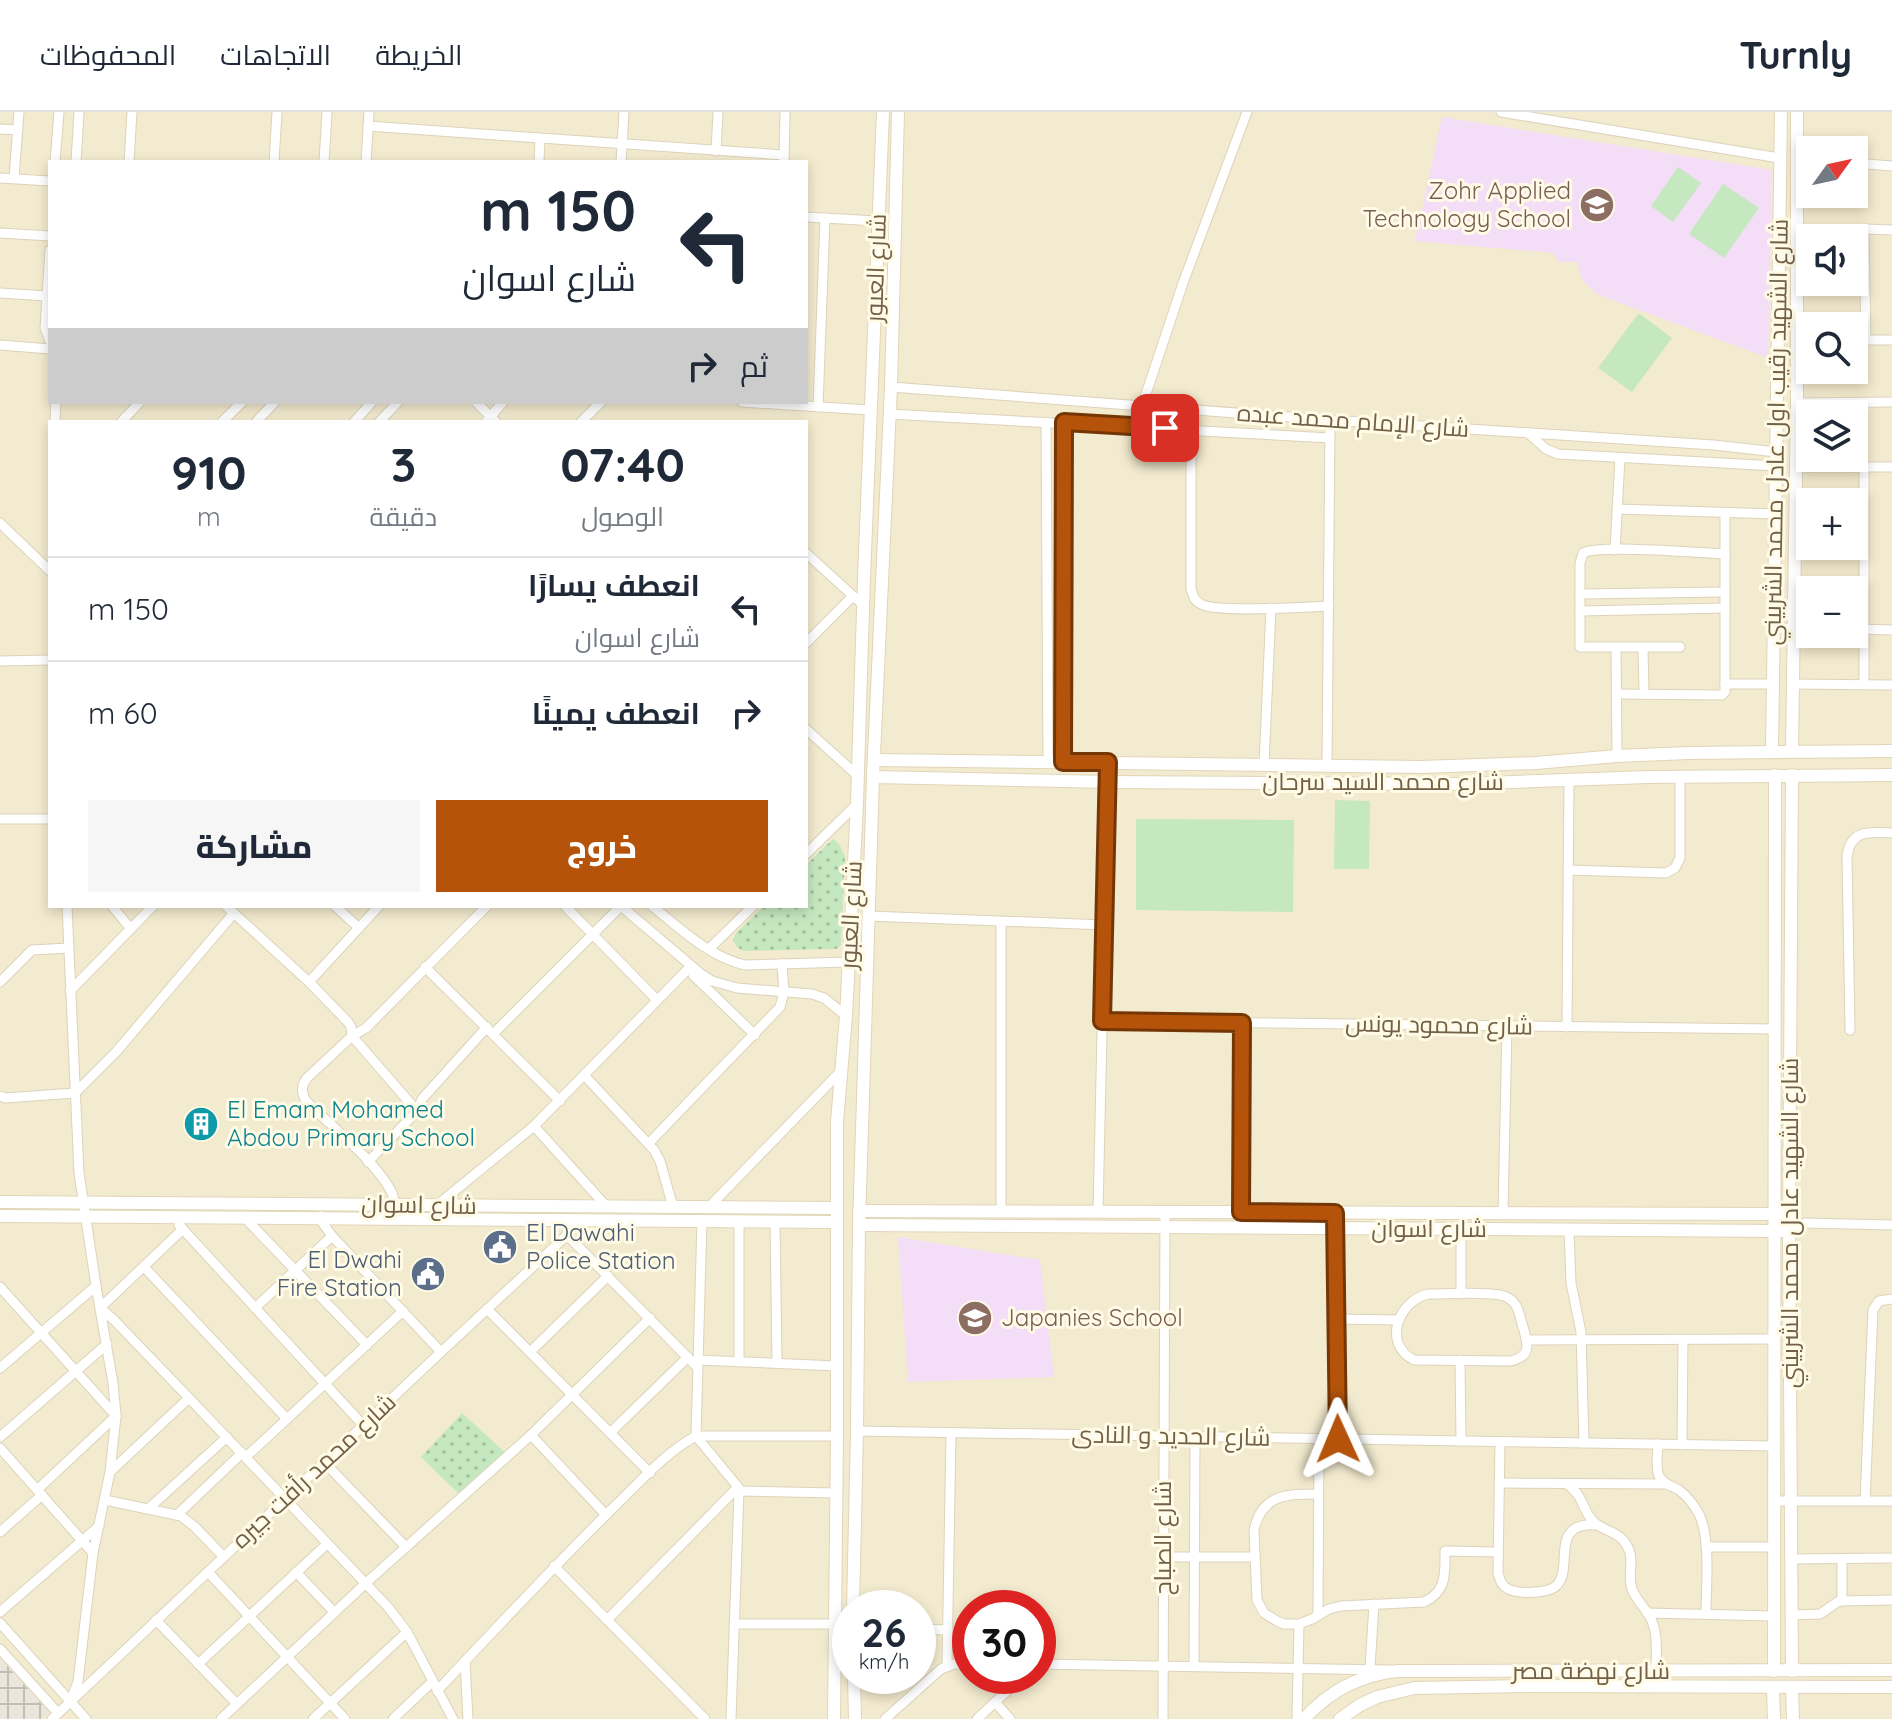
<!DOCTYPE html>
<html lang="ar">
<head>
<meta charset="utf-8">
<style>
	:root { --surface:#fff; --page:#f6f6f7; --text:#1f2937; --muted:#747a83; --line:#e0e1e3; --accent:#b45309 }
	body { margin:0; font-family:Quicksand,Cairo,sans-serif; background:var(--page); color:var(--text); direction:rtl; height:100vh; display:flex; flex-direction:column; font-size:30px; white-space:nowrap }
	* { box-sizing:border-box; margin:0 }
	p { font-size:26px; color:var(--muted) }
	.icon { flex:none; width:44px; height:44px; fill:none; stroke:currentColor; stroke-width:2; stroke-linecap:round; stroke-linejoin:round }
	.map { position:relative; flex:1; overflow:hidden; direction:ltr }
	.sheet { position:absolute; left:48px; top:308px; width:760px; height:488px; display:flex; flex-direction:column; background:var(--surface); border-radius:0px; box-shadow:0 4px 12px #0003; direction:rtl }
	.sheet>* { flex:none }
	.hud { position:absolute; left:48px; top:48px; width:760px; height:244px; border-radius:0px; box-shadow:0 4px 12px #0003; direction:rtl; background:#fff; color:var(--text); overflow:hidden }
	.needle { width:52px; rotate:57deg }
	.fabs { position:absolute; left:1796px; top:24px; display:grid; gap:16px }
	.fabs a { display:grid; place-items:center; width:72px; height:72px; border-radius:0px; background:var(--surface); box-shadow:0 4px 12px #0003; font-size:40px }
	.speed { position:absolute; left:832px; top:1478px; display:flex; gap:16px; font-size:40px; font-weight:700; text-align:center }
	.speed>* { display:grid; place-content:center; width:104px; height:104px; border-radius:50%; background:var(--surface); box-shadow:0 4px 12px #0003; line-height:1 }
	.speed small { font-size:20px; font-weight:400 }
	.speed .limit { border:12px solid #d22; background:#fff; color:#111 }
	.pin { position:absolute; display:grid; place-items:center; width:68px; height:68px; color:#fff; margin:-34px; border-radius:16px; box-shadow:0 4px 12px #0006 }
	.me { position:absolute; width:88px; margin:-44px; rotate:359deg; stroke-linejoin:round; filter:drop-shadow(0 0 6px #0008) }
	.turn { display:flex; align-items:center; gap:28px; height:168px; padding:0 40px; font-size:36px }
	.turn .icon { width:104px; height:104px; stroke-width:2.5 }
	.turn b { display:block; font-size:56px; line-height:68px }
	.then { display:flex; align-items:center; height:76px; padding:0 40px; background:#0003; gap:16px; font-size:30px }
	.eta { display:flex; justify-content:space-evenly; align-items:center; height:136px; text-align:center }
	.eta b { font-size:48px; font-weight:800; line-height:56px }
	.action { display:flex; gap:16px; margin-top:auto; padding:16px 40px }
	.action a { flex:1; height:92px; border-radius:0px; background:var(--accent); color:#fff; font-size:32px; font-weight:800; line-height:92px; text-align:center }
	.action a+a { background:var(--page); color:var(--text) }
	ul { padding:0; list-style:none }
	li { display:flex; align-items:center; gap:24px; height:104px; padding:0 40px; border-top:2px solid var(--line) }
	li div { flex:1 }
	li b { display:block; font-size:30px }
	li em { font-style:normal }
	header { display:flex; align-items:center; gap:48px; box-sizing:border-box; height:112px; padding:0 40px; background:var(--surface); border-bottom:2px solid var(--line) }
	header strong { font-size:38px }
	nav { display:flex; gap:44px; margin-inline-start:auto; font-size:28px }
	.map>svg:first-child { display:block }
</style>
</head>
<body>
<header>
<strong>Turnly</strong>
<nav><a>الخريطة</a><a>الاتجاهات</a><a>المحفوظات</a></nav>
</header>
<div class="map">
<svg width="1892" height="1607" viewBox="0 0 1892 1607">
	<defs>
		<pattern id="industrial-grid" width="8" height="8" patternUnits="userSpaceOnUse" patternTransform="scale(2)"><rect width="8" height="8" fill="#eae6dc"/><path d="M0 4h8M4 0v8" fill="none" stroke="#c2beb4"/></pattern>
		<pattern id="grass-dots" width="8" height="8" patternUnits="userSpaceOnUse" patternTransform="scale(2)"><rect width="8" height="8" fill="#c6e8c0"/><path d="M2 2h.1M6 6h.1" fill="none" stroke="#a5bf9e" stroke-width="1.8" stroke-linecap="round"/></pattern>
	</defs>
	<rect width="100%" height="100%" fill="#fcf7e0"/>
	<!-- residential -->
	<path fill="#f3ebcf" fill-rule="evenodd" d="M0 0H1892V1607H0ZM1810 38H1854V82H1810ZM50 50H806V290H50ZM1810 126H1854V170H1810ZM1810 214H1854V258H1810ZM1810 302H1854V346H1810ZM50 310H806V794H50ZM1810 390H1854V434H1810ZM1810 478H1854V522H1810ZM850 1496H918V1564H850ZM970 1496H1038V1564H970Z"/>
	<!-- industrial -->
	<polygon fill="url(#industrial-grid)" points="0,1546 49,1600 41,1607 0,1607"/>
	<!-- education -->
	<g fill="#f4ddf7">
		<polygon points="1442,5 1772,58 1768,246 1596,182 1581,166 1577,150 1558,150 1553,141 1415,129"/>
		<polygon points="898,1125 1040,1148 1054,1265 908,1270"/>
	</g>
	<!-- grass -->
	<g fill="url(#grass-dots)">
		<polygon points="833,727 839,732 845,744 841,833 836,837 743,839 736,834 733,828 736,821 764,794 806,794 806,753"/>
		<polygon points="462,1301 508,1343 462,1385 421,1345"/>
	</g>
	<!-- garden -->
	<g fill="#c6e8c0">
		<polygon points="1678,55 1701,71 1673,110 1651,94"/>
		<polygon points="1723,72 1759,96 1724,146 1689,122"/>
		<polygon points="1638,202 1640,202 1672,226 1632,280 1598,256"/>
		<polygon points="1335,688 1370,689 1369,757 1334,757"/>
		<polygon points="1136,707 1294,708 1293,800 1136,798"/>
	</g>
	<g fill="none" stroke-linecap="round" stroke-linejoin="round">
		<!-- street casing -->
		<g stroke="#dcd3ba" stroke-width="11">
			<g id="street">
				<polyline points="1501,0 1779,46"/>
				<polyline points="368,14 784,43"/>
				<polyline points="0,17 18,18"/>
				<polyline points="716,39 718,0"/>
				<polyline points="1797,47 1810,48"/>
				<polyline points="55,50 59,0"/>
				<polyline points="76,50 79,0"/>
				<polyline points="129,50 132,0"/>
				<polyline points="274,50 277,0"/>
				<polyline points="324,50 327,0"/>
				<polyline points="366,50 369,0"/>
				<polyline points="539,50 540,27"/>
				<polyline points="621,50 624,0"/>
				<polyline points="784,50 785,0"/>
				<polyline points="1854,51 1892,54"/>
				<polyline points="0,66 50,69"/>
				<polyline points="14,66 19,0"/>
				<polyline points="806,105 877,109"/>
				<polyline points="0,121 50,124"/>
				<polyline points="50,138 45,216 50,229"/>
				<polyline points="0,181 47,184"/>
				<polyline points="1797,228 1810,228"/>
				<polyline points="1854,228 1892,228"/>
				<polyline points="1866,228 1864,119 1866,117 1892,118"/>
				<polyline points="0,233 50,237"/>
				<polyline points="891,275 1330,308 1714,333 1776,340"/>
				<polyline points="476,290 496,310"/>
				<polyline points="742,290 870,298"/>
				<polyline points="1797,291 1892,290"/>
				<polyline points="1142,294 1183,171 1247,0"/>
				<polyline points="818,295 825,106"/>
				<path d="M1191 297V477C1193 483 1194 489 1201 492 1215 501 1307 495 1329 494"/>
				<polyline points="889,302 1330,326"/>
				<polyline points="55,310 56,290"/>
				<polyline points="121,310 140,290"/>
				<polyline points="222,310 242,290"/>
				<polyline points="256,310 275,290"/>
				<polyline points="354,310 372,290"/>
				<polyline points="379,310 398,290"/>
				<polyline points="486,310 503,290"/>
				<polyline points="581,310 601,290"/>
				<polyline points="1046,310 1048,650"/>
				<polyline points="1528,321 1546,337 1558,342 1777,354"/>
				<polyline points="1796,355 1892,355"/>
				<polyline points="1617,397 1776,402"/>
				<polyline points="0,411 50,459"/>
				<polyline points="1615,438 1620,346"/>
				<polyline points="806,441 863,493"/>
				<polyline points="1580,482 1725,480"/>
				<polyline points="1580,499 1725,496"/>
				<polyline points="1774,516 1810,517"/>
				<polyline points="1854,517 1892,518"/>
				<polyline points="806,531 853,484"/>
				<polyline points="1616,535 1617,644"/>
				<polyline points="1643,535 1644,582"/>
				<path d="M1680 535H1580V451L1583 441C1600 432 1699 441 1725 442"/>
				<polyline points="0,549 50,548"/>
				<polyline points="1725,572 1773,572"/>
				<polyline points="1792,572 1892,573"/>
				<polyline points="1864,573 1864,355"/>
				<polyline points="1617,582 1722,583 1725,580 1725,401"/>
				<polyline points="806,617 858,664"/>
				<polyline points="1063,650 1064,310"/>
				<polyline points="1264,652 1271,496"/>
				<polyline points="1327,654 1330,308"/>
				<polyline points="0,707 50,707"/>
				<polyline points="806,742 857,692"/>
				<polyline points="1568,758 1666,761 1675,756 1680,746 1680,664"/>
				<polyline points="67,794 79,1061 96,1174 113,1271 116,1304 110,1360 93,1441 78,1570 70,1590"/>
				<polyline points="112,794 131,817"/>
				<polyline points="226,794 309,870 348,910 351,915 352,924 417,999"/>
				<polyline points="335,794 359,816"/>
				<polyline points="565,794 657,888"/>
				<polyline points="621,794 701,862 712,869 737,876 812,882 824,886 846,904"/>
				<path d="M652 794C680 816 709 845 745 853L849 850"/>
				<polyline points="869,804 1105,813"/>
				<polyline points="1001,810 1001,1100"/>
				<polyline points="709,837 753,794"/>
				<polyline points="425,855 560,989"/>
				<polyline points="693,863 755,923"/>
				<polyline points="0,870 32,838 68,836"/>
				<polyline points="309,870 379,794"/>
				<polyline points="70,879 153,794"/>
				<polyline points="1102,909 1775,917"/>
				<polyline points="1567,915 1569,668"/>
				<path d="M1850 918 1847 744C1851 717 1870 720 1892 721"/>
				<polyline points="493,922 621,794"/>
				<polyline points="584,963 654,1038 660,1049 673,1095"/>
				<polyline points="0,984 5,986 75,981 116,940 234,801"/>
				<polyline points="534,1014 606,1094"/>
				<polyline points="649,1031 780,895 784,880 782,852"/>
				<polyline points="368,1050 417,999 422,987 487,915"/>
				<polyline points="436,1094 534,1014 691,854"/>
				<polyline points="709,1095 841,959"/>
				<polyline points="1098,1100 1108,650"/>
				<polyline points="1241,1100 1242,911"/>
				<polyline points="1335,1101 1338,1327"/>
				<polyline points="1503,1101 1507,914"/>
				<polyline points="321,1104 322,1110 332,1124 441,1240"/>
				<polyline points="244,1105 367,1233"/>
				<path d="M397 1106C396 1097 395 1089 392 1081 377 1050 331 1014 306 989 301 980 301 973 307 966L352 924 366 916 487 794"/>
				<polyline points="702,1108 696,1324 738,1375 739,1379 731,1607"/>
				<polyline points="775,1109 777,1251"/>
				<polyline points="179,1113 363,1313"/>
				<polyline points="183,1117 100,1196 114,1208 189,1286 388,1495 407,1520 453,1607"/>
				<polyline points="1569,1118 1571,1171 1581,1220 1584,1331"/>
				<polyline points="1789,1119 1805,1111 1892,1113"/>
				<polyline points="567,1123 698,1256"/>
				<polyline points="144,1155 287,1307"/>
				<polyline points="0,1175 116,1304 37,1378"/>
				<path d="M1428 1182C1446 1182 1490 1179 1504 1184 1519 1189 1519 1203 1523 1215 1528 1232 1532 1245 1510 1249L1414 1248C1382 1232 1398 1189 1428 1182Z"/>
				<polyline points="1461,1182 1461,1117"/>
				<polyline points="255,1196 332,1124"/>
				<polyline points="487,1197 650,1361"/>
				<polyline points="1336,1207 1399,1208"/>
				<polyline points="1527,1228 1773,1227"/>
				<polyline points="530,1240 608,1164"/>
				<polyline points="698,1248 837,1254"/>
				<polyline points="1460,1248 1461,1329"/>
				<polyline points="739,1250 739,1109"/>
				<polyline points="0,1256 96,1174"/>
				<polyline points="857,1319 1774,1334"/>
				<polyline points="610,1321 688,1245"/>
				<polyline points="531,1323 606,1403"/>
				<polyline points="0,1325 107,1232"/>
				<path d="M1500 1330 1498 1461C1500 1468 1501 1473 1508 1477 1518 1482 1549 1482 1557 1473 1574 1456 1548 1409 1597 1413"/>
				<path d="M1658 1332C1658 1342 1655 1355 1659 1364 1663 1372 1672 1374 1679 1378 1687 1384 1694 1393 1699 1402 1711 1427 1706 1474 1706 1502"/>
				<polyline points="1682,1333 1683,1228"/>
				<polyline points="0,1336 93,1441"/>
				<polyline points="246,1345 403,1199"/>
				<polyline points="324,1350 406,1435"/>
				<polyline points="110,1360 189,1286"/>
				<polyline points="1499,1371 1666,1372"/>
				<path d="M1567 1372C1584 1384 1581 1395 1592 1408 1600 1418 1614 1418 1623 1428 1638 1446 1626 1459 1632 1477 1636 1487 1643 1494 1649 1503 1659 1520 1656 1540 1656 1559"/>
				<polyline points="739,1379 836,1381"/>
				<path d="M1318 1382C1287 1382 1261 1382 1254 1419L1257 1488 1264 1501 1277 1509 1284 1512H1299L1312 1507 1329 1497 1341 1494 1424 1490C1447 1480 1445 1461 1445 1439L1498 1440"/>
				<polyline points="105,1388 181,1404 195,1415 224,1445"/>
				<polyline points="1774,1389 1892,1389"/>
				<polyline points="1865,1389 1873,1198 1879,1189 1892,1187"/>
				<polyline points="148,1397 227,1325"/>
				<polyline points="177,1403 242,1341"/>
				<polyline points="0,1420 42,1383"/>
				<polyline points="1706,1435 1774,1435"/>
				<polyline points="1163,1445 1255,1445"/>
				<polyline points="1791,1447 1892,1446"/>
				<polyline points="554,1454 705,1607"/>
				<polyline points="208,1460 345,1607"/>
				<polyline points="296,1460 334,1500"/>
				<polyline points="1842,1489 1842,1447"/>
				<polyline points="0,1500 99,1414"/>
				<polyline points="1647,1501 1774,1504"/>
				<polyline points="1318,1503 1319,1327"/>
				<polyline points="1792,1503 1820,1502 1839,1489 1892,1488"/>
				<polyline points="156,1508 237,1592"/>
				<polyline points="607,1508 738,1375"/>
				<polyline points="0,1511 86,1607"/>
				<polyline points="734,1512 834,1512"/>
				<polyline points="918,1517 948,1518"/>
				<polyline points="0,1537 58,1601"/>
				<polyline points="465,1550 468,1607"/>
				<polyline points="198,1552 327,1432"/>
				<polyline points="1038,1552 1390,1558"/>
				<polyline points="947,1554 951,1321"/>
				<polyline points="1194,1554 1195,1325"/>
				<polyline points="1370,1556 1374,1492"/>
				<path d="M437 1579C496 1516 555 1453 617 1392 641 1369 666 1340 696 1324H837"/>
				<polyline points="995,1590 1010,1607"/>
				<polyline points="52,1607 441,1240 567,1123 568,1108"/>
				<polyline points="221,1607 366,1471 531,1323 650,1206"/>
				<polyline points="313,1607 407,1520"/>
				<polyline points="393,1607 432,1570"/>
				<polyline points="885,1607 941,1557 954,1552 970,1552"/>
				<polyline points="977,1607 1023,1564"/>
				<polyline points="1163,1607 1165,1100"/>
				<polyline points="1297,1607 1299,1512"/>
			</g>
		</g>
		<!-- secondary casing -->
		<g stroke="#e1d5b8" stroke-width="14">
			<g id="secondary">
				<polyline points="1792,639 1797,291 1797,0"/>
				<polyline points="1772,640 1781,0"/>
				<polyline points="874,648 1421,655 1536,651 1617,644 1688,641 1892,639"/>
				<polyline points="873,665 1108,670 1459,672 1648,665 1892,663"/>
				<polyline points="0,1090 837,1096"/>
				<polyline points="859,1099 1789,1102"/>
				<polyline points="0,1104 837,1110"/>
				<polyline points="859,1113 1789,1119"/>
				<polyline points="853,1496 857,1319 859,1113 873,665 891,275 898,0"/>
				<polyline points="1774,1559 1775,663"/>
				<polyline points="1792,1559 1789,1119 1792,663"/>
				<polyline points="854,1564 855,1607"/>
				<polyline points="1773,1576 1774,1607"/>
				<polyline points="1792,1576 1793,1607"/>
				<polyline points="834,1607 837,1324 837,1010 846,904 857,692 864,465 883,0"/>
				<path d="M1304 1607C1329 1579 1360 1563 1397 1559L1892 1558"/>
				<polyline points="1340,1607 1360,1593 1377,1585 1414,1576 1529,1574 1892,1575"/>
			</g>
		</g>
		<!-- street -->
		<use href="#street" stroke="#fff" stroke-width="9"/>
		<!-- secondary -->
		<use href="#secondary" stroke="#fff" stroke-width="12"/>
	</g>
	<g fill="none" stroke-linecap="round" stroke-linejoin="round">
		<!-- route casing -->
		<g stroke="#753606" stroke-width="20">
			<polyline id="route" points="1165,316 1064,310 1063,650 1108,650 1102,909 1242,911 1241,1100 1335,1101 1338,1327"/>
		</g>
		<!-- route -->
		<use href="#route" stroke="#b45309" stroke-width="14"/>
	</g>
	<!-- icons -->
	<defs>
		<g id="school-disc" transform="scale(1.8)"><circle r="9.5" fill="#8d6e63" stroke="#fffbe6"/><path d="M0-5L7-2L0 1L-7-2ZM-4 1L0 2.5L4 1V4Q0 6-4 4Z" fill="#fff"/></g>
		<g id="building-disc" transform="scale(1.8)"><circle r="9.5" fill="#0f9aa8" stroke="#fffbe6"/><path d="M-4-6H4V6H1V3H-1V6H-4ZM-2.5-4.3h1.7v1.8h-1.7ZM.8-4.3h1.7v1.8H.8ZM-2.5-1h1.7V.8h-1.7ZM.8-1h1.7V.8H.8Z" fill="#fff"/></g>
		<g id="civic-disc" transform="scale(1.8)"><circle r="9.5" fill="#5c6f8a" stroke="#fffbe6"/><path d="M-.6-6.5H3V-4.5H.6V-3L4-1V1h2V6H-6V1h2V-1L-.6-3ZM-1.2 2.5V6h2.4V2.5Z" fill="#fff"/></g>
	</defs>
	<g fill-rule="evenodd">
		<use href="#school-disc" x="1597" y="93"/>
		<use href="#building-disc" x="201" y="1012"/>
		<use href="#civic-disc" x="500" y="1135"/>
		<use href="#civic-disc" x="428" y="1162"/>
		<use href="#school-disc" x="975" y="1206"/>
	</g>
	<g text-anchor="middle" stroke-width="6" stroke-linejoin="round" paint-order="stroke">
		<!-- education labels -->
		<g font-size="24" fill="#785e54" stroke="#fffbe6" text-anchor="end">
			<text x="1571" y="87">Zohr Applied<tspan x="1571" dy="28">Technology School</tspan></text>
			<text x="1001" y="1214" text-anchor="start">Japanies School</text>
		</g>
		<!-- street labels -->
		<g font-size="24" fill="#726148" stroke="#fffbe6">
			<text transform="translate(876 156) rotate(-88)" y="8">شارع العبور</text>
			<text transform="translate(1353 309) rotate(4)" y="8">شارع الإمام محمد عبده</text>
			<text transform="translate(1776 320) rotate(-89)" y="8">شارع الشهيد رقيب اول عادل محمد الشربيني</text>
			<text x="1383" y="678">شارع محمد السيد سرحان</text>
			<text transform="translate(851 803) rotate(-87)" y="8">شارع العبور</text>
			<text transform="translate(1439 913) rotate(1)" y="8">شارع محمود يونس</text>
			<text transform="translate(419 1093) rotate(1)" y="8">شارع اسوان</text>
			<text transform="translate(1790 1111) rotate(-90)" y="8">شارع الشهيد عادل محمد الشربيني</text>
			<text x="1429" y="1125">شارع اسوان</text>
			<text transform="translate(1171 1324) rotate(1)" y="8">شارع الحديد و النادى</text>
			<text transform="translate(314 1359) rotate(-43)" y="8">شارع محمد رأفت جيره</text>
			<text transform="translate(1163 1426) rotate(-90)" y="8">شارع الصباح</text>
			<text x="1591" y="1567">شارع نهضة مصر</text>
		</g>
		<!-- culture labels -->
		<g font-size="24" fill="#0d838f" stroke="#fffbe6" text-anchor="start">
			<text x="227" y="1006">El Emam Mohamed<tspan x="227" dy="28">Abdou Primary School</tspan></text>
		</g>
		<!-- service labels -->
		<g font-size="24" fill="#4e5e75" stroke="#fffbe6" text-anchor="start">
			<text x="526" y="1129">El Dawahi<tspan x="526" dy="28">Police Station</tspan></text>
			<text x="402" y="1156" text-anchor="end">El Dwahi<tspan x="402" dy="28">Fire Station</tspan></text>
		</g>
	</g>
</svg>
<div class="fabs">
<a><svg class="needle" viewBox="-14 -14 28 28"><path d="M0-13l5 13h-10z" fill="#e53935"/><path d="M0 13l5-13h-10z" fill="#747a83"/></svg></a>
<a><svg class="icon" aria-label="sound" viewBox="0 0 24 24"><path d="M4 9h4l5-4v14l-5-4H4zM17 9q2 3 0 6"/></svg></a>
<a><svg class="icon" aria-label="search" viewBox="0 0 24 24"><circle cx="10" cy="10" r="6"/><path d="M15 15l6 6"/></svg></a>
<a><svg class="icon" aria-label="layers" viewBox="0 0 24 24"><path d="M12 4l9 5-9 5-9-5zM3 14l9 5 9-5"/></svg></a>
<a>+</a>
<a>−</a>
</div>
<div class="speed"><div>26<small>km/h</small></div><div class="limit">30</div></div>
<div class="pin" style="left:1165px;top:316px;background:#d93025"><svg class="icon" aria-label="arrive" viewBox="0 0 24 24"><path d="M6 21V4h12l-3 4 3 4H6"/></svg></div>
<svg class="me" style="left:1338px;top:1327px" viewBox="-20 -20 40 40"><path d="M0-17L14 15 0 8-14 15z" fill="#b45309" stroke="#fff" stroke-width="4"/></svg>
<div class="hud">
<div class="turn"><svg class="icon" aria-label="left" viewBox="0 0 24 24"><path d="M17 20v-9H6M10 6l-5 5 5 5"/></svg><div><b>150 m</b>شارع اسوان</div></div>
<div class="then">ثم<svg class="icon" aria-label="right" viewBox="0 0 24 24"><path d="M7 20v-9h11M14 6l5 5-5 5"/></svg></div>
</div>
<section class="sheet">
<div class="eta">
<div><b>07:40</b><p>الوصول</p></div>
<div><b>3</b><p>دقيقة</p></div>
<div><b>910</b><p>m</p></div>
</div>
<ul>
<li><svg class="icon" aria-label="left" viewBox="0 0 24 24"><path d="M17 20v-9H6M10 6l-5 5 5 5"/></svg><div><b>انعطف يسارًا</b><p>شارع اسوان</p></div><em>150 m</em></li>
<li><svg class="icon" aria-label="right" viewBox="0 0 24 24"><path d="M7 20v-9h11M14 6l5 5-5 5"/></svg><div><b>انعطف يمينًا</b></div><em>60 m</em></li>
</ul>
<div class="action"><a>خروج</a><a>مشاركة</a></div>
</section>
</div>
</body>
</html>
